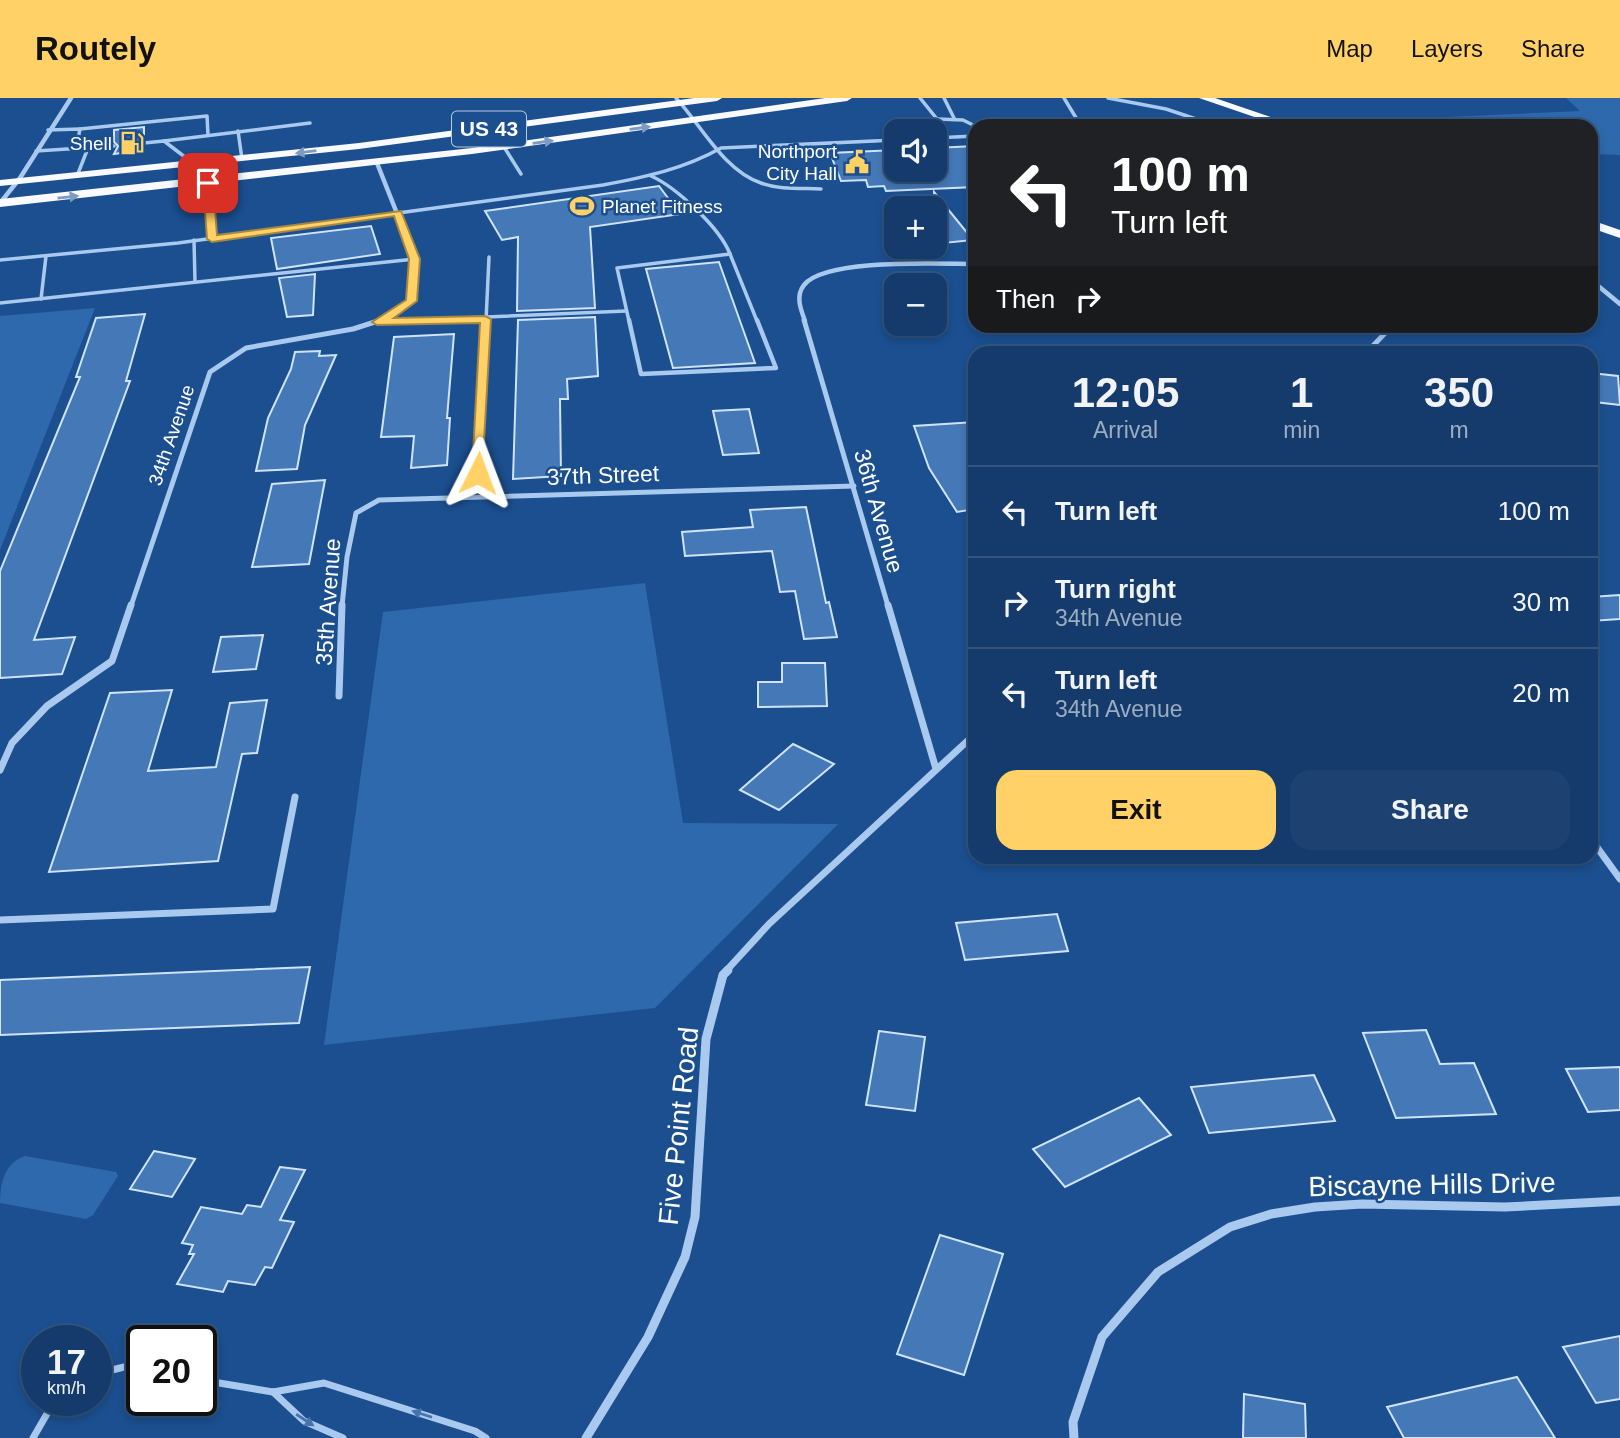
<!DOCTYPE html>
<html lang="en">
<head>
<meta charset="utf-8">
<style>
	:root { --surface:#143b6b; --page:#1d4271; --text:#f1f3f6; --muted:#9dadc1; --line:#33557e; --accent:#ffd166 }
	body { margin:0; font-family:Helvetica,sans-serif; background:var(--page); color:var(--text); height:100vh; display:flex; flex-direction:column; font-size:26px; white-space:nowrap }
	* { box-sizing:border-box; margin:0 }
	p { font-size:23px; color:var(--muted) }
	.icon { flex:none; width:38px; height:38px; fill:none; stroke:currentColor; stroke-width:2; stroke-linecap:round; stroke-linejoin:round }
	.map { position:relative; flex:1; overflow:hidden }
	.sheet { position:absolute; left:968px; top:248px; width:630px; height:518px; display:flex; flex-direction:column; background:var(--surface); border-radius:21px; box-shadow:0 4px 10px #0003,0 0 0 2px var(--line) }
	.sheet>* { flex:none }
	.guide { position:absolute; left:968px; top:21px; width:630px; height:214px; border-radius:21px; box-shadow:0 4px 10px #0003,0 0 0 2px var(--line); background:#202124; color:#fff; overflow:hidden }
	.controls { position:absolute; left:884px; top:21px; display:grid; gap:14px }
	.controls a { display:grid; place-items:center; width:63px; height:63px; border-radius:14px; background:var(--surface); box-shadow:0 4px 10px #0003,0 0 0 2px var(--line); font-size:35px }
	.speed { position:absolute; left:21px; top:1227px; display:flex; gap:14px; font-size:35px; font-weight:700; text-align:center }
	.speed>* { display:grid; place-content:center; width:91px; height:91px; border-radius:50%; background:var(--surface); box-shadow:0 4px 10px #0003,0 0 0 2px var(--line); line-height:1 }
	.speed small { font-size:18px; font-weight:400 }
	.speed .limit { border:4px solid #111; border-radius:10px; background:#fff; color:#111 }
	.pin { position:absolute; display:grid; place-items:center; width:60px; height:60px; color:#fff; margin:-30px; border-radius:14px; box-shadow:0 4px 10px #0006 }
	.me { position:absolute; width:77px; margin:-38px; rotate:3deg; stroke-linejoin:round; filter:drop-shadow(0 0 5px #0008) }
	.turn { display:flex; align-items:center; gap:24px; height:147px; padding:0 28px; font-size:32px }
	.turn .icon { width:91px; height:91px; stroke-width:2.5 }
	.turn b { display:block; font-size:49px; line-height:60px }
	.then { display:flex; align-items:center; height:66px; padding:0 28px; background:#0003; gap:14px; font-size:26px }
	.eta { display:flex; justify-content:space-evenly; align-items:center; height:119px; text-align:center }
	.eta b { font-size:42px; font-weight:600; line-height:49px }
	.cta { display:flex; gap:14px; margin-top:auto; padding:14px 28px }
	.cta a { flex:1; height:80px; border-radius:21px; background:var(--accent); color:#111; font-size:28px; font-weight:600; line-height:80px; text-align:center }
	.cta a+a { background:var(--page); color:var(--text) }
	ul { padding:0; list-style:none }
	li { display:flex; align-items:center; gap:21px; height:91px; padding:0 28px; border-top:2px solid var(--line) }
	li div { flex:1 }
	li b { display:block; font-size:26px }
	li em { font-style:normal }
	header { display:flex; align-items:center; gap:42px; box-sizing:border-box; height:98px; padding:0 35px; background:var(--accent); color:#111 }
	header strong { font-size:33px }
	nav { display:flex; gap:38px; margin-inline-start:auto; font-size:24px }
	.map>svg:first-child { display:block }
</style>
</head>
<body>
<header>
<strong>Routely</strong>
<nav><a>Map</a><a>Layers</a><a>Share</a></nav>
</header>
<div class="map">
<svg width="1620" height="1340" viewBox="0 0 1620 1340">
	<rect width="100%" height="100%" fill="#1b4f8f"/>
	<!-- green -->
	<g fill="#2e69ad">
		<polygon points="1566,0 1620,0 1620,57 1591,56 1591,28 1446,28 1445,19 1580,13"/>
		<polygon points="95,210 0,452 0,218"/>
		<polygon points="645,485 683,725 838,726 655,910 324,947 383,514"/>
		<path d="M25 1058 116 1074 118 1078 93 1117 86 1121 0 1105C0 1086 4 1065 25 1058Z"/>
	</g>
	<!-- building -->
	<g fill="#4478b7" stroke="#cfe3fa" stroke-width="2">
		<polygon points="144,29 144,41 140,45 144,52 114,56 118,48 114,44 114,32"/>
		<polygon points="975,48 975,89 886,93 884,88 868,89 866,82 841,83 830,55 896,52 896,72 934,72 934,50"/>
		<polygon points="659,88 680,116 590,129 595,210 517,213 518,139 502,142 485,113"/>
		<polygon points="934,94 973,142 934,146"/>
		<polygon points="371,128 380,156 277,171 271,140"/>
		<polygon points="719,164 755,265 673,270 646,171"/>
		<polygon points="315,176 313,217 287,219 279,180"/>
		<polygon points="145,216 126,283 130,283 34,542 75,539 62,576 0,580 0,473 80,279 76,279 96,220"/>
		<polygon points="595,219 598,278 567,281 568,301 560,301 561,378 513,381 518,222"/>
		<polygon points="454,236 447,320 450,320 447,367 411,370 414,338 381,339 394,239"/>
		<polygon points="320,253 319,258 336,257 305,327 297,371 256,373 268,320 291,271 295,254"/>
		<polygon points="1591,275 1618,278 1620,307 1595,304"/>
		<polygon points="749,311 759,355 723,357 713,313"/>
		<polygon points="975,324 975,411 957,414 929,370 914,328"/>
		<polygon points="325,382 309,466 252,469 272,386"/>
		<polygon points="806,409 826,505 829,504 837,539 804,541 795,493 780,494 772,453 685,458 682,434 753,429 750,412"/>
		<polygon points="1620,497 1620,521 1591,523 1591,499"/>
		<polygon points="263,537 256,571 213,574 221,539"/>
		<polygon points="782,565 825,565 827,608 758,609 758,584 782,584"/>
		<polygon points="172,592 148,673 216,669 230,605 267,602 257,655 242,656 218,763 49,774 110,595"/>
		<polygon points="793,646 834,666 779,712 740,692"/>
		<polygon points="1057,816 1068,853 965,862 956,825"/>
		<polygon points="310,869 299,925 0,937 0,882"/>
		<polygon points="1426,932 1440,966 1474,965 1496,1016 1396,1020 1363,935"/>
		<polygon points="879,933 925,939 915,1013 866,1007"/>
		<polygon points="1620,969 1620,1012 1588,1014 1566,971"/>
		<polygon points="1314,977 1335,1023 1209,1035 1191,989"/>
		<polygon points="1139,1000 1171,1037 1065,1089 1033,1051"/>
		<polygon points="154,1053 195,1061 172,1099 130,1091"/>
		<polygon points="280,1069 305,1072 280,1122 294,1124 272,1170 265,1169 255,1187 228,1183 223,1194 177,1186 194,1156 189,1156 193,1147 182,1145 201,1109 242,1116 247,1107 261,1109"/>
		<polygon points="940,1137 1003,1156 964,1277 897,1256"/>
		<polygon points="1620,1238 1620,1301 1596,1305 1563,1249"/>
		<polygon points="1517,1279 1555,1340 1404,1340 1387,1309"/>
		<polygon points="1244,1296 1305,1306 1306,1340 1243,1340"/>
	</g>
	<g fill="none" stroke-linecap="round" stroke-linejoin="round">
		<!-- service-far2 -->
		<g stroke="#a9c9ee" stroke-width="3.5">
			<path d="M676 0C701 27 724 73 761 85 780 92 801 90 821 91"/>
			<polyline points="920,0 937,21"/>
			<polyline points="944,0 954,20"/>
			<polyline points="1064,0 1081,28"/>
			<polyline points="1108,0 1166,11 1211,26"/>
			<polyline points="1167,28 1231,25 1265,19"/>
			<polyline points="80,31 207,18 208,37"/>
			<polyline points="48,32 80,31 76,51"/>
			<polyline points="238,33 242,61"/>
			<polyline points="931,33 928,28 937,21 963,22 975,28"/>
			<polyline points="934,40 975,38"/>
			<polyline points="164,43 310,25"/>
			<polyline points="144,45 164,43 194,66"/>
			<polyline points="504,49 521,76"/>
			<polyline points="36,53 114,48"/>
			<polyline points="77,78 88,50"/>
			<path d="M651 78C676 89 720 130 730 156"/>
			<polyline points="208,84 212,140"/>
			<polyline points="194,142 195,184"/>
			<polyline points="730,156 757,223"/>
			<path d="M0 162 178 145 603 87C645 79 684 71 721 50L896 42"/>
			<polyline points="41,201 46,158"/>
			<polyline points="0,205 415,161"/>
			<polyline points="392,223 626,213"/>
			<polyline points="486,223 489,159"/>
			<polyline points="629,223 617,170 730,156"/>
		</g>
		<!-- service-far1 -->
		<g stroke="#a9c9ee" stroke-width="4.5">
			<polyline points="629,222 641,276 776,270 757,222"/>
			<polyline points="377,224 431,222"/>
			<polyline points="478,375 486,222"/>
		</g>
		<!-- service -->
		<g stroke="#a9c9ee" stroke-width="7">
			<polyline points="96,1276 124,1269 142,1272"/>
			<polyline points="201,1282 273,1294 324,1285 475,1333 486,1340"/>
			<polyline points="273,1294 304,1323 343,1340"/>
			<polyline points="33,1340 55,1302"/>
		</g>
		<!-- minor-far3 -->
		<g stroke="#a9c9ee" stroke-width="4.5">
			<polyline points="0,105 20,80 71,0"/>
			<polyline points="1591,182 1620,206"/>
			<polyline points="377,223 411,203 415,161 377,65"/>
			<path d="M805 223C801 212 795 198 804 187 825 160 940 166 975 166"/>
		</g>
		<!-- minor-far2 -->
		<g stroke="#a9c9ee" stroke-width="5">
			<polyline points="804,222 888,508"/>
			<polyline points="1365,256 1392,228"/>
			<polyline points="131,508 210,274 246,250 353,231 381,222"/>
			<polyline points="342,508 347,459 356,415 379,402 854,388"/>
		</g>
		<!-- minor-far1 -->
		<g stroke="#a9c9ee" stroke-width="7">
			<polyline points="888,507 936,671"/>
			<polyline points="339,598 342,507"/>
			<polyline points="0,672 12,645 47,608 112,563 131,507"/>
			<polyline points="1591,741 1620,781"/>
			<polyline points="0,822 273,811 295,699"/>
			<polyline points="726,873 769,826 975,636"/>
		</g>
		<!-- minor -->
		<g stroke="#a9c9ee" stroke-width="9">
			<polyline points="586,1340 648,1239 685,1159 695,1119 706,941 723,877 728,872"/>
			<polyline points="1074,1340 1073,1324 1102,1239 1158,1174 1230,1129 1271,1116 1315,1109 1362,1106 1505,1109 1620,1103"/>
		</g>
		<!-- trunk -->
		<g fill="#f8faff" fill-rule="evenodd">
			<polygon points="694,0 722,0 717,3 359,51 0,88 0,82 359,45"/>
			<polygon points="825,0 852,0 847,3 472,56 0,109 0,101 472,50"/>
			<polygon points="1199,0 1215,0 1297,28 1281,28"/>
			<polygon points="1591,122 1620,132 1620,140 1591,130"/>
		</g>
	</g>
	<!-- one-way arrows -->
	<defs><path id="oneway-solid" d="M-6-.8H1V-3.2L6.5 0L1 3.2V.8H-6Z" transform="scale(1.75)"/></defs>
	<g fill="#7e9cc1">
		<use href="#oneway-solid" transform="translate(640 30) rotate(-8)"/>
		<use href="#oneway-solid" transform="translate(543 44) rotate(-8)"/>
		<use href="#oneway-solid" transform="translate(306 54) rotate(173)"/>
		<use href="#oneway-solid" transform="translate(68 99) rotate(-6)"/>
	</g>
	<g fill="#4674ac">
		<use href="#oneway-solid" transform="translate(422 1316) rotate(-162)"/>
		<use href="#oneway-solid" transform="translate(305 1322) rotate(33)"/>
	</g>
	<!-- route -->
	<polygon fill="#ffd166" stroke="#a68842" stroke-width="2" points="208,82 213,85 217,137 401,113 420,161 417,203 394,220 485,218 491,221 482,378 478,379 472,375 480,225 377,227 372,224 406,202 409,161 394,118 212,144 207,141 203,85"/>
	<!-- icons -->
	<defs>
		<g id="fuel-bare" transform="scale(1.89)"><path d="M-5.5-6h7V0h2V4h1.3V-2.5L3-4.5l.8-.8L6-3V5H2.5V1h-1V6h-7ZM-4.2-4.7v3.2H.2V-4.7Z" fill="#ffd166" stroke="#1b4f8f" stroke-width="2.5" paint-order="stroke"/></g>
		<g id="civic-bare" transform="scale(1.89)"><path d="M-.6-6.5H3V-4.5H.6V-3L4-1V1h2V6H-6V1h2V-1L-.6-3ZM-1.2 2.5V6h2.4V2.5Z" fill="#ffd166" stroke="#1b4f8f" stroke-width="2.5" paint-order="stroke"/></g>
		<g id="stadium-bare" transform="scale(1.89)"><path d="M0-5a6.5 5 0 1 0 0 10a6.5 5 0 1 0 0-10ZM-3.5-1.8h7v3.6h-7Z" fill="#ffd166" stroke="#1b4f8f" stroke-width="2.5" paint-order="stroke"/></g>
	</defs>
	<g fill-rule="evenodd">
		<use href="#fuel-bare" x="132" y="45"/>
		<use href="#civic-bare" x="857" y="64"/>
		<use href="#stadium-bare" x="582" y="108"/>
	</g>
	<g text-anchor="middle" stroke-width="5" stroke-linejoin="round" paint-order="stroke">
		<!-- far-poi labels -->
		<g font-size="19" fill="#fff" stroke="#1b4f8f" text-anchor="end">
			<text x="112" y="52">Shell</text>
			<text x="837" y="60">Northport<tspan x="837" dy="22">City Hall</tspan></text>
			<text x="602" y="115" text-anchor="start">Planet Fitness</text>
		</g>
		<!-- far-street labels -->
		<g font-size="19" fill="#fff" stroke="#1b4f8f">
			<text transform="translate(171 337) rotate(-71)" y="7">34th Avenue</text>
		</g>
		<!-- shield labels -->
		<rect fill="#1b4f8f" stroke="#bbcadd" stroke-width="2" x="452" y="13.5" width="74" height="35" rx="5"/>
		<g font-size="21" font-weight="bold" fill="#fff">
			<text x="489" y="38">US 43</text>
		</g>
		<!-- street labels -->
		<g font-size="23" fill="#fff" stroke="#1b4f8f">
			<text transform="translate(603 377) rotate(-2)" y="8">37th Street</text>
			<text transform="translate(879 413) rotate(74)" y="8">36th Avenue</text>
			<text transform="translate(328 504) rotate(-86)" y="8">35th Avenue</text>
		</g>
		<!-- near-street labels -->
		<g font-size="28" fill="#fff" stroke="#1b4f8f">
			<text transform="translate(678 1028) rotate(-84)" y="10">Five Point Road</text>
			<text transform="translate(1432 1086) rotate(-1)" y="10">Biscayne Hills Drive</text>
		</g>
	</g>
</svg>
<div class="controls">
<a><svg class="icon" aria-label="sound" viewBox="0 0 24 24"><path d="M4 9h4l5-4v14l-5-4H4zM17 9q2 3 0 6"/></svg></a>
<a>+</a>
<a>−</a>
</div>
<div class="speed"><div>17<small>km/h</small></div><div class="limit">20</div></div>
<div class="pin" style="left:208px;top:85px;background:#d93025"><svg class="icon" aria-label="arrive" viewBox="0 0 24 24"><path d="M6 21V4h12l-3 4 3 4H6"/></svg></div>
<svg class="me" style="left:478px;top:375px" viewBox="-20 -20 40 40"><path d="M0-17L14 15 0 8-14 15z" fill="#ffd166" stroke="#fff" stroke-width="4"/></svg>
<div class="guide">
<div class="turn"><svg class="icon" aria-label="left" viewBox="0 0 24 24"><path d="M17 20v-9H6M10 6l-5 5 5 5"/></svg><div><b>100 m</b>Turn left</div></div>
<div class="then">Then<svg class="icon" aria-label="right" viewBox="0 0 24 24"><path d="M7 20v-9h11M14 6l5 5-5 5"/></svg></div>
</div>
<section class="sheet">
<div class="eta">
<div><b>12:05</b><p>Arrival</p></div>
<div><b>1</b><p>min</p></div>
<div><b>350</b><p>m</p></div>
</div>
<ul>
<li><svg class="icon" aria-label="left" viewBox="0 0 24 24"><path d="M17 20v-9H6M10 6l-5 5 5 5"/></svg><div><b>Turn left</b></div><em>100 m</em></li>
<li><svg class="icon" aria-label="right" viewBox="0 0 24 24"><path d="M7 20v-9h11M14 6l5 5-5 5"/></svg><div><b>Turn right</b><p>34th Avenue</p></div><em>30 m</em></li>
<li><svg class="icon" aria-label="left" viewBox="0 0 24 24"><path d="M17 20v-9H6M10 6l-5 5 5 5"/></svg><div><b>Turn left</b><p>34th Avenue</p></div><em>20 m</em></li>
</ul>
<div class="cta"><a>Exit</a><a>Share</a></div>
</section>
</div>
</body>
</html>
